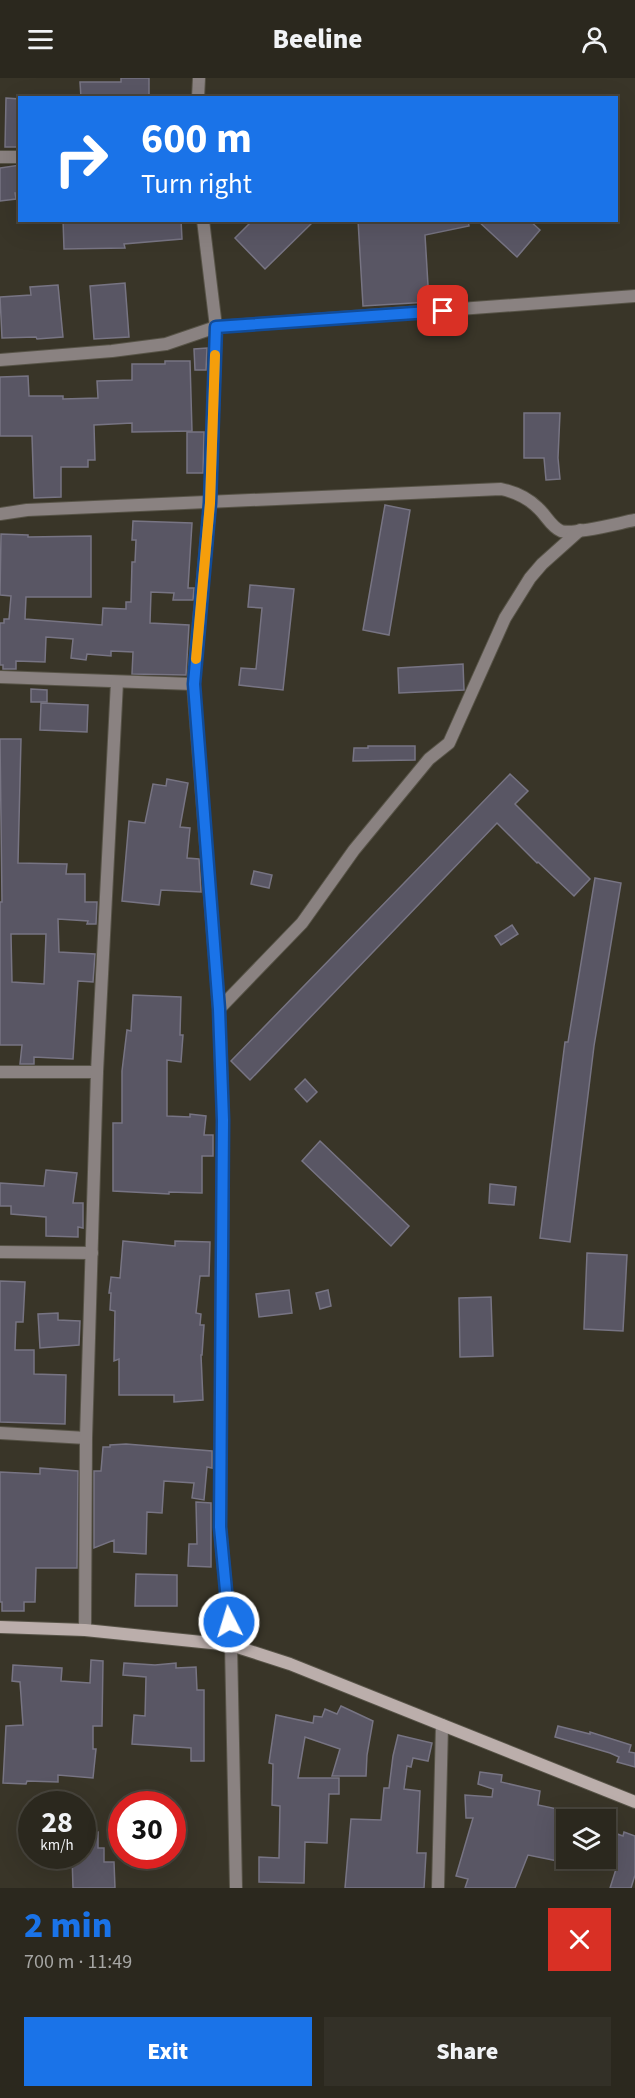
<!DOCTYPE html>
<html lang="en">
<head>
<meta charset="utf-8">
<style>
	:root { --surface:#2b281e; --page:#333027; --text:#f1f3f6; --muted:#a6a6a4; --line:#47443c; --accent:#1a73e8 }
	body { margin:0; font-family:"Source Sans 3",sans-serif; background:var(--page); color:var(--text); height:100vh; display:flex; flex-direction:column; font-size:22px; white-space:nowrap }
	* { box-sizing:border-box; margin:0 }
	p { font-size:20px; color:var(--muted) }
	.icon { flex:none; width:33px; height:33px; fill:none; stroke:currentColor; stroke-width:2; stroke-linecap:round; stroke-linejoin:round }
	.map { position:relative; height:1810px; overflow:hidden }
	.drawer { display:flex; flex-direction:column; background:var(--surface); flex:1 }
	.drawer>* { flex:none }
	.banner { position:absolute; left:18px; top:18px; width:600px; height:126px; border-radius:0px; box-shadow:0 6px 24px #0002,0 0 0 2px var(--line); background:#1a73e8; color:#fff; overflow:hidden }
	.fabs { position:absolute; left:556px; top:1731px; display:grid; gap:12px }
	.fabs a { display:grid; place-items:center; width:60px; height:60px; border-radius:0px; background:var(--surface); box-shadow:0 6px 24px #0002,0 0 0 2px var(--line); font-size:30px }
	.speed { position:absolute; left:18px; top:1713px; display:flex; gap:12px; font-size:30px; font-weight:700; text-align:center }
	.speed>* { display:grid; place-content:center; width:78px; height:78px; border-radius:50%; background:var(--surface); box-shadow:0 6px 24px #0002,0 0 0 2px var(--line); line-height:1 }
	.speed small { font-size:15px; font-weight:400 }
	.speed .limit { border:9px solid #d22; background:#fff; color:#111 }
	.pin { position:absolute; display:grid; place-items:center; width:51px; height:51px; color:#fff; margin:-26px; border-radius:12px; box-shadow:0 3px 9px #0006 }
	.me { position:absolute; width:66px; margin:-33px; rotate:355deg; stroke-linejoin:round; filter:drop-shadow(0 0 4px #0008) }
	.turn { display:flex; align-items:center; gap:21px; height:126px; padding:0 24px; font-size:27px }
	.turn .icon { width:78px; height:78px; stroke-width:2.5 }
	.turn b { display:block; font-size:42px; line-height:51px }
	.round { display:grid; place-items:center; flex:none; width:63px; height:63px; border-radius:0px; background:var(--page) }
	.head { display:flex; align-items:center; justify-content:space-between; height:102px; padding:0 24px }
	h1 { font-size:36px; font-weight:800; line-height:45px; color:var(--accent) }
	.cta { display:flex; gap:12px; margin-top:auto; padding:12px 24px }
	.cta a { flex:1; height:69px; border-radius:0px; background:var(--accent); color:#fff; font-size:24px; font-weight:800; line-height:69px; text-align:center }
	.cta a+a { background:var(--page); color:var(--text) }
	header { display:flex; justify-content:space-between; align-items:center; height:78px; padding:0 24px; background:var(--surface); font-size:27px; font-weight:800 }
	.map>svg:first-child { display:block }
</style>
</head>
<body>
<header><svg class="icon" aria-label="menu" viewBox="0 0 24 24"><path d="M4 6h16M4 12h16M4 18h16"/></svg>Beeline<svg class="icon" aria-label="person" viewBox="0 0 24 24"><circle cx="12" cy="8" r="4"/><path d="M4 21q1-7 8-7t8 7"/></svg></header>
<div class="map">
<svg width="635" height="1810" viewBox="0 0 635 1810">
	<rect width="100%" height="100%" fill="#393528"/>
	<!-- building -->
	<g fill="#595664" stroke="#777483" stroke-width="1.5" fill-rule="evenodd">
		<polygon points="121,0 149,0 149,18 81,20 80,4 121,4"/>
		<polygon points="6,20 20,21 20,69 5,69"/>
		<polygon points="20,87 20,115 15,115 16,121 0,123 0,90"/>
		<polygon points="63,142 181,142 182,161 124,166 125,170 64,171"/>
		<polygon points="253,142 315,142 265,191 235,160"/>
		<polygon points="358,142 468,142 469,148 425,157 429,224 363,228"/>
		<polygon points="477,142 529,142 540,152 517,179"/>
		<polygon points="125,205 129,259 94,261 90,208"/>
		<polygon points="58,207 63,259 37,261 36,259 2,260 0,219 31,217 30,209"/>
		<polygon points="207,270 206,292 195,292 194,271"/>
		<polygon points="165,283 190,283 192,353 132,354 132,345 94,347 95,382 88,382 88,389 61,389 61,419 34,420 32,358 0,358 0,299 28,298 29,318 63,318 63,321 98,320 97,303 132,302 132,286 165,286"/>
		<polygon points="524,335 560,335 558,380 560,401 546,402 544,380 524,380"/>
		<polygon points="187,354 204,354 203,395 187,395"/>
		<polygon points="385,427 410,432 389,557 363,552"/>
		<polygon points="133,443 192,445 188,510 194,510 193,522 173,522 174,515 151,514 150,545 189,547 186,597 132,596 133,574 111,573 111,578 87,576 86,582 71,580 73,561 46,559 45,584 16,583 16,591 3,591 3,587 0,587 0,545 4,545 4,541 9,541 11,518 0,517 1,456 28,457 28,459 91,458 91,519 26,519 25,541 102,547 103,530 126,531 126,524 131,524 132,484 135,484 136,462 132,462"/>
		<polygon points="250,507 294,511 283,612 239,607 241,590 256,591 262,530 248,529"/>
		<polygon points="463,586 464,612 399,615 398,590"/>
		<polygon points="31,611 47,612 47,624 31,624"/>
		<polygon points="41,625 88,627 87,654 40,652"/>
		<path d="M0 661H21L18 785 67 786 66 796H85V824H97L96 846H87L88 843 58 841 59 874 95 876 93 904 78 903 73 981 34 979V986H20L22 967H0V824H2ZM11 856H46L44 906 12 904Z"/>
		<polygon points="368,668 415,668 415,682 353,683 354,670 368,670"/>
		<polygon points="510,696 528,713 515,726 590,801 574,818 538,784 537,785 497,745 250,1002 231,983"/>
		<polygon points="167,701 188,705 180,749 190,750 187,780 199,781 201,814 161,812 159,827 122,823 129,743 145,745 153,706 166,708"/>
		<polygon points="254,793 272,797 269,810 251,806"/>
		<polygon points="595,800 621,805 594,968 570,1164 540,1160 565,964 568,964"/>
		<polygon points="512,847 518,856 501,867 495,858"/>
		<polygon points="133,917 181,919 180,957 183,957 181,984 167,982 167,1038 190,1039 190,1036 206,1038 204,1057 213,1057 213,1078 202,1078 202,1115 169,1114 169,1116 113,1113 113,1045 122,1045 122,993 127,952 131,953"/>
		<polygon points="305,1001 317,1014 307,1024 295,1011"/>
		<polygon points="320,1063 409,1148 391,1168 302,1083"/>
		<polygon points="46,1092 77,1095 73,1125 83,1125 83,1150 78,1149 78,1159 46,1158 46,1139 11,1136 11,1128 0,1128 0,1105 44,1108"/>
		<polygon points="490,1106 516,1109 514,1127 489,1125"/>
		<polygon points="123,1163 175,1168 175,1163 210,1164 209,1198 200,1198 196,1235 201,1236 200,1247 204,1247 202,1277 201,1277 203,1322 174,1324 174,1317 119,1317 119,1281 114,1283 115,1233 110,1232 111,1215 109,1215 111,1199 120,1200"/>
		<polygon points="587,1175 627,1177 623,1253 584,1251"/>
		<polygon points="0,1203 25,1204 23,1244 16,1244 15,1272 34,1272 34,1296 66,1297 65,1346 0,1344"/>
		<polygon points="289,1212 292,1235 259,1239 256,1216"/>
		<polygon points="328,1212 331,1228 320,1231 316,1215"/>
		<polygon points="491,1219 493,1278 460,1279 459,1220"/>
		<polygon points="58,1235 58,1242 80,1243 79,1267 40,1270 38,1236"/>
		<polygon points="126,1366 212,1373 212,1390 207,1389 204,1422 192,1420 194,1405 164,1403 162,1435 147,1434 146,1476 114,1474 114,1462 94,1470 94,1393 101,1393 103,1369 110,1369 110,1367"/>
		<polygon points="40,1390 78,1393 77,1490 36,1490 35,1524 24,1524 24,1533 2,1533 2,1524 0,1524 0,1394 40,1396"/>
		<polygon points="196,1424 211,1425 211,1489 188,1488 189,1466 197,1466"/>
		<polygon points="136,1496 177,1497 177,1528 135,1528"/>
		<polygon points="91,1582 103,1583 102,1648 93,1648 93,1671 96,1671 93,1700 58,1697 58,1704 27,1703 26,1706 3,1705 6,1648 23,1647 20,1604 12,1603 13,1587 62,1590 61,1603 90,1605"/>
		<polygon points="124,1585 155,1587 176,1585 176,1590 196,1589 197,1612 204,1612 204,1683 191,1683 191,1670 132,1666 134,1637 145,1638 146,1599 123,1597"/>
		<polygon points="341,1628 373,1643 367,1677 366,1698 332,1698 340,1671 305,1659 298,1700 339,1700 339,1716 329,1716 327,1765 305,1764 304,1805 259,1804 259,1779 279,1780 280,1728 272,1727 273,1686 269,1685 276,1637 313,1645 314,1638 322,1639 325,1631 337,1636"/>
		<polygon points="558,1648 590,1656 590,1654 631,1667 629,1674 635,1675 635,1689 617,1684 619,1679 610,1675 555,1659"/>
		<polygon points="398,1657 432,1665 428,1683 413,1680 411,1689 407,1688 404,1711 420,1713 417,1775 426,1775 424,1810 345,1810 351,1741 381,1742 384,1710 389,1710 393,1678"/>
		<polygon points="480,1694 502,1697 501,1704 540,1713 538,1727 567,1733 567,1764 563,1784 528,1777 515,1810 465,1810 468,1801 456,1798 473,1740 466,1740 465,1717 492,1719 493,1711 478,1706"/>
		<polygon points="606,1752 623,1758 624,1754 635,1758 635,1797 631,1810 610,1810 617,1788 606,1784"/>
		<polygon points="98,1754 98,1770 104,1770 104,1784 114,1784 115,1810 73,1810 72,1778 82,1778 82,1755"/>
	</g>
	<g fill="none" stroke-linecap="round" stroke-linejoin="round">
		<!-- street casing -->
		<g stroke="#575347" stroke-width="14">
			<g id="street">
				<polyline points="198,20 199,0"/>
				<polyline points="0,79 20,79"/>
				<polyline points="203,142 216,249 210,425 193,606 219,931 223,1042 220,1449 231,1567 236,1810"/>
				<polyline points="0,282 112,273 166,266 216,249 635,218"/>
				<path d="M0 436 27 432 501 411C515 414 528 420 538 430 546 437 551 449 561 453 574 457 619 445 635 442"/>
				<polyline points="0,599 193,606"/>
				<polyline points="219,931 302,845 354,772 429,681 449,665 505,540 530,500 542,486 580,452"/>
				<polyline points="0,994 97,994"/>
				<polyline points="0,1174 92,1175"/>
				<polyline points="0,1355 86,1360"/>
				<polyline points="85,1552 86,1360 97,994 117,604"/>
				<polyline points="438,1810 442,1647"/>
			</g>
		</g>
		<!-- secondary casing -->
		<g stroke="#575347" stroke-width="14">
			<polyline id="secondary" points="0,1549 85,1552 231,1567 290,1586 635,1724"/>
		</g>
		<!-- street -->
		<use href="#street" stroke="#8a8281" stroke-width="12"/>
		<!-- secondary -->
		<use href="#secondary" stroke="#bbaeab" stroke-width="12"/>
	</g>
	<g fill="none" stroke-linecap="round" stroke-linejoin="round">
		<!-- route casing -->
		<g stroke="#114b97" stroke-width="15">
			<polyline id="route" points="229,1544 220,1449 223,1042 219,931 194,606 210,425 216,249 443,233"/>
		</g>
		<!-- route -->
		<use href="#route" stroke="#1a73e8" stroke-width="10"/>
		<!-- slow -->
		<polyline stroke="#f59e0b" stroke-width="10" points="196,581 210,425 215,277"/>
	</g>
</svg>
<div class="fabs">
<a><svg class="icon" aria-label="layers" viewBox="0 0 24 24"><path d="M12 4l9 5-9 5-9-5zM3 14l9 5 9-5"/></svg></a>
</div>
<div class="speed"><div>28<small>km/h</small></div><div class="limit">30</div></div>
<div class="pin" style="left:443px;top:233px;background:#d93025"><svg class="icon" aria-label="arrive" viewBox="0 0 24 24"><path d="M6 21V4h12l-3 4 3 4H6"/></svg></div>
<svg class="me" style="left:229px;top:1544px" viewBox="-20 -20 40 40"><circle r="17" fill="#1a73e8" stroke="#fff" stroke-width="3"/><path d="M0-11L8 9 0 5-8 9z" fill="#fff"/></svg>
<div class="banner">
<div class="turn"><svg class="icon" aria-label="right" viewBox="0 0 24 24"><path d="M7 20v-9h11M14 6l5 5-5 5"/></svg><div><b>600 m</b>Turn right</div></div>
</div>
</div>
<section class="drawer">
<div class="head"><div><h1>2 min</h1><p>700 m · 11:49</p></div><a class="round" style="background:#d93025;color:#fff"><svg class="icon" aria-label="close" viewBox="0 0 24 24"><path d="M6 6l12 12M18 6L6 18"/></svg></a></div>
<div class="cta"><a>Exit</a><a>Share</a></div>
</section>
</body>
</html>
